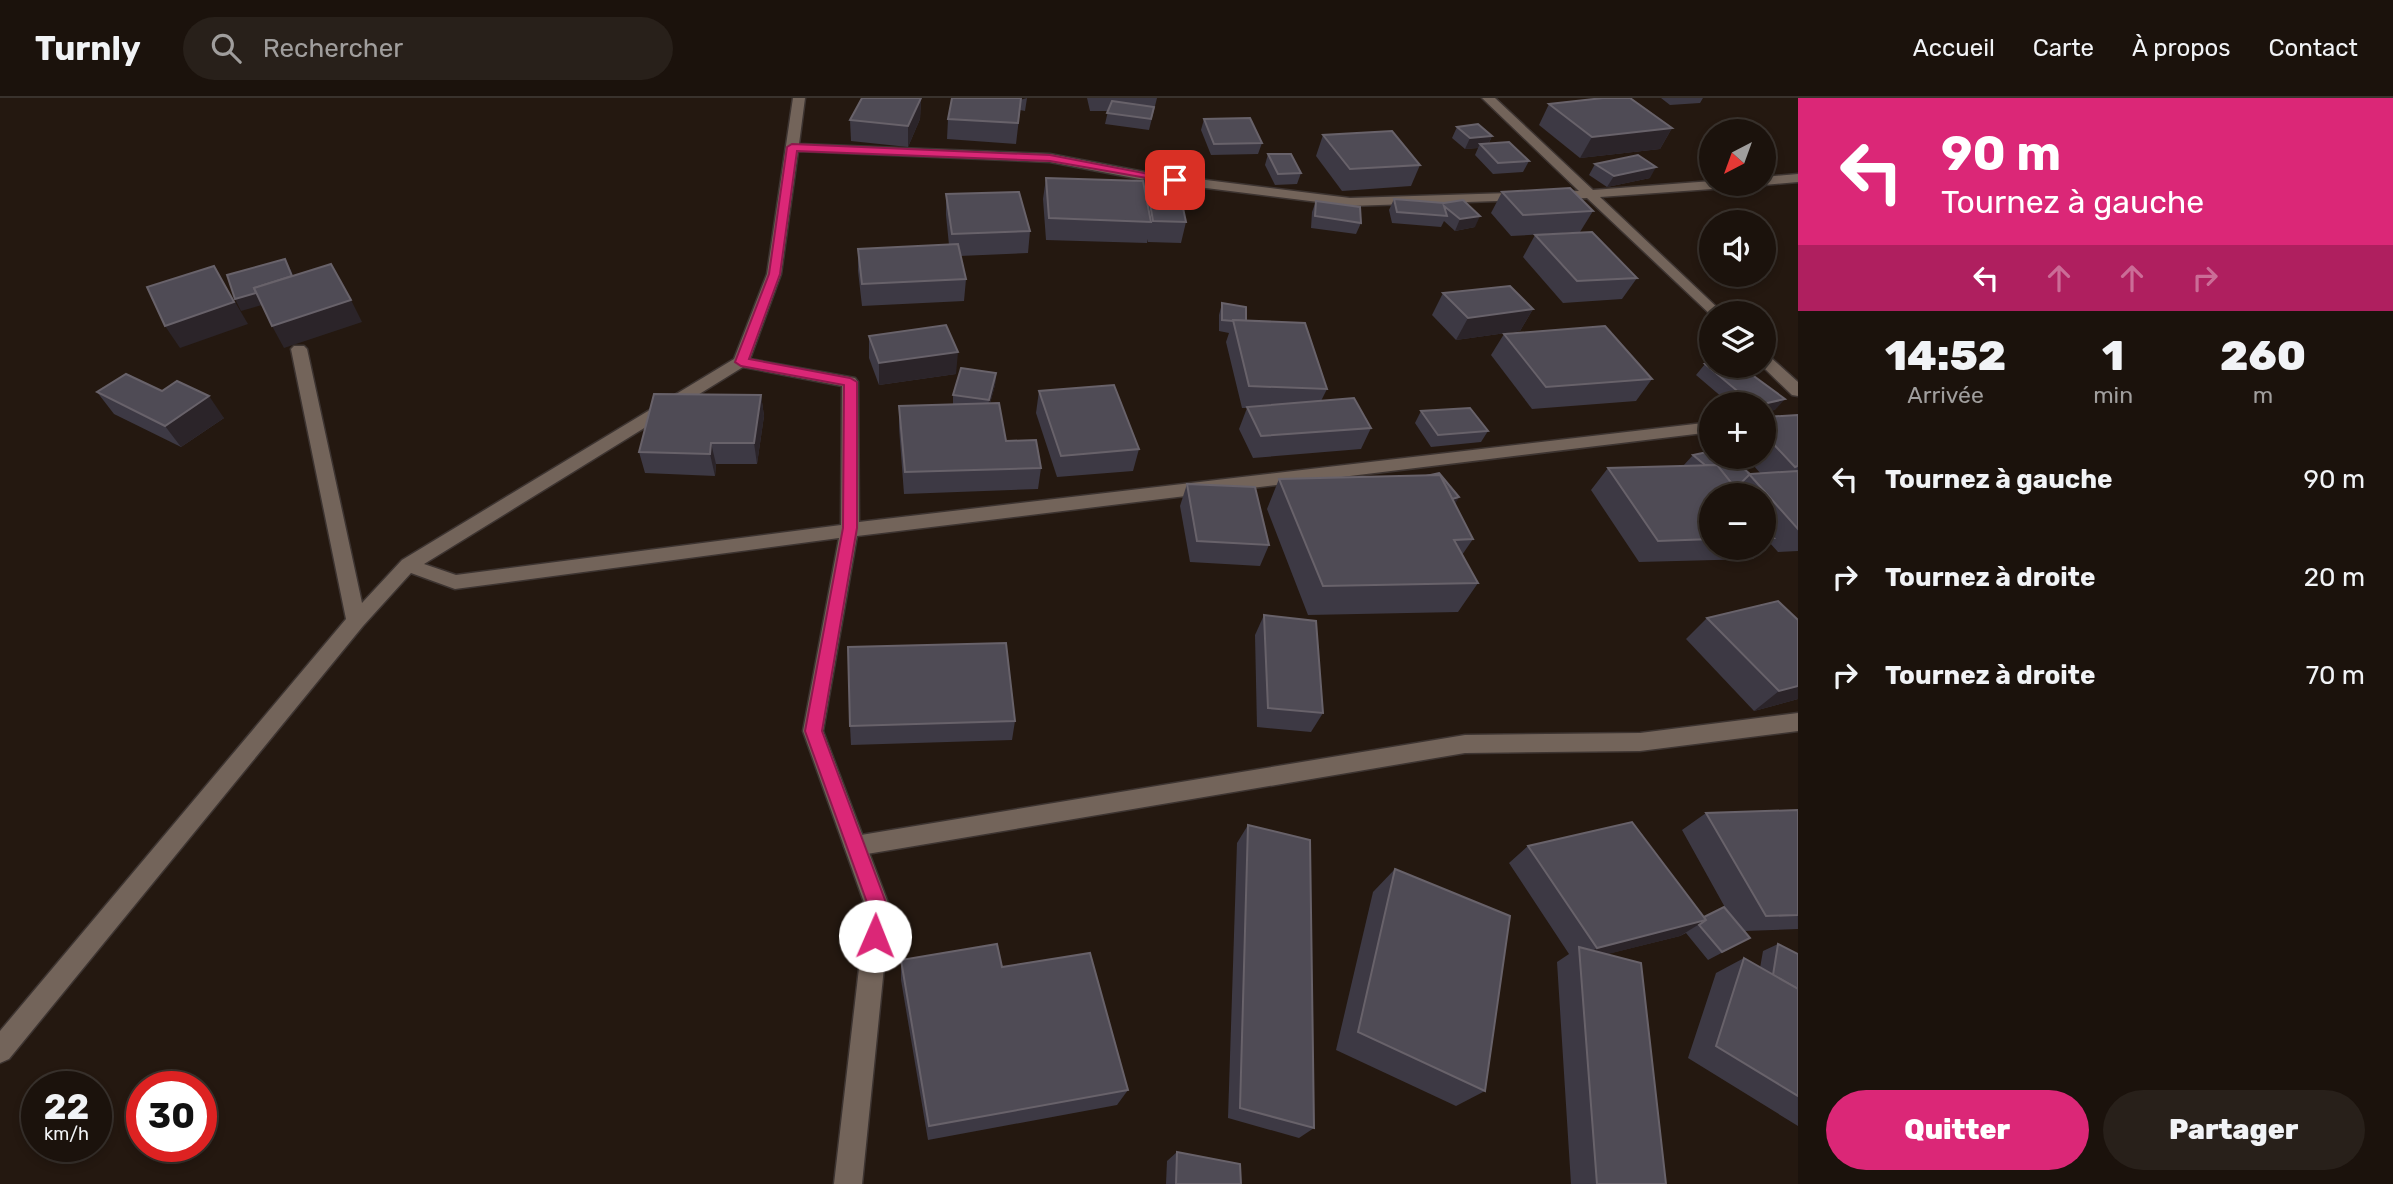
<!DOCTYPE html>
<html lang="fr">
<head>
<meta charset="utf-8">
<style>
	:root { --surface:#1b120c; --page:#28201a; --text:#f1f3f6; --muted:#a09e9d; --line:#39322d; --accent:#db2777 }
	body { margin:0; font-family:Rubik,sans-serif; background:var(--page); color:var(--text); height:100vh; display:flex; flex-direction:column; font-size:26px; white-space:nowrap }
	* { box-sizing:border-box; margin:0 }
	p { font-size:23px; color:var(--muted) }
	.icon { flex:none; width:38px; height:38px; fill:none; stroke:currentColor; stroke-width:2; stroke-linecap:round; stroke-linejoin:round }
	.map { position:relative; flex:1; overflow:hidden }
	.details { display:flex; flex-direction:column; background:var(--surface); width:595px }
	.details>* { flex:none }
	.banner { background:#db2777; color:#fff; overflow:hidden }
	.needle { width:46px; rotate:221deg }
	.buttons { position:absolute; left:1699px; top:21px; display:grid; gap:14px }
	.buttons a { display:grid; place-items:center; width:77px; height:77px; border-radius:50%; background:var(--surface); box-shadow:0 4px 10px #0003,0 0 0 2px var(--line); font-size:35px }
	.speed { position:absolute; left:21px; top:973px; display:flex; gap:14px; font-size:35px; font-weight:700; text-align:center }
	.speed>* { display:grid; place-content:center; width:91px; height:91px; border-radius:50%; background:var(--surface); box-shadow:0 4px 10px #0003,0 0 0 2px var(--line); line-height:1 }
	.speed small { font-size:18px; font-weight:400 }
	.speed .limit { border:10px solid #d22; background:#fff; color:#111 }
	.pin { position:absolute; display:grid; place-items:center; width:60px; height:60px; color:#fff; margin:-30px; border-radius:14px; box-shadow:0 4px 10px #0006 }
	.me { position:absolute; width:77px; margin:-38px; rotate:1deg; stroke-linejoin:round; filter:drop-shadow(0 0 5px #0008) }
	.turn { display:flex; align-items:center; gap:24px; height:147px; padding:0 28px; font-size:32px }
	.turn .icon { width:91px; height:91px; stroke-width:2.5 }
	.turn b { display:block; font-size:49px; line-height:60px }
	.lanes { display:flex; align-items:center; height:66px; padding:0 28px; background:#0003; justify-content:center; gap:35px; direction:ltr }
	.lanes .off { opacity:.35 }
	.eta { display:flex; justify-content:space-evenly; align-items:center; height:119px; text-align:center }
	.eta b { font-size:42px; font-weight:800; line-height:49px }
	.action { display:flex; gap:14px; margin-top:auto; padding:14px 28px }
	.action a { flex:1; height:80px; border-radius:42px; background:var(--accent); color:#fff; font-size:28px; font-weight:800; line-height:80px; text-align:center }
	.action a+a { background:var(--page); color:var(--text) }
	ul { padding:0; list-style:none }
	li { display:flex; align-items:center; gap:21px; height:98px; padding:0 28px }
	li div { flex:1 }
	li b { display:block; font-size:26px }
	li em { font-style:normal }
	header { display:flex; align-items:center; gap:42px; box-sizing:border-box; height:98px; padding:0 35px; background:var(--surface); border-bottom:2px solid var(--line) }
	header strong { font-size:33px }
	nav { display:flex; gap:38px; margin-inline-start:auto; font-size:24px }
	.search { width:490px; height:63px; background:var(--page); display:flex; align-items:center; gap:18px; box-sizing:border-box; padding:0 24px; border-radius:38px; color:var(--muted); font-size:26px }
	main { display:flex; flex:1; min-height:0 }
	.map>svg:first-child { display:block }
</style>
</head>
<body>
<header>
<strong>Turnly</strong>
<div class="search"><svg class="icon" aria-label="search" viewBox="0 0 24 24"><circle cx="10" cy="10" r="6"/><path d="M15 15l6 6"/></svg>Rechercher</div>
<nav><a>Accueil</a><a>Carte</a><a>À propos</a><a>Contact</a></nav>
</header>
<main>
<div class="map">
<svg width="1798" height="1086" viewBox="0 0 1798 1086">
	<rect width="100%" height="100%" fill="#241810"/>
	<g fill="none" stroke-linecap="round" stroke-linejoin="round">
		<!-- service casing -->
		<g stroke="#3d3431" stroke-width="3">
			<polygon id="service" points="1798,615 1798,633 1640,653 1465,655 855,758 847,755 844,748 847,741 855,738 1465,637 1640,635"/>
		</g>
		<!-- minor casing -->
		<g stroke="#3d3431" stroke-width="3">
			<g id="minor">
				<path d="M793 0H805L799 46 1050 56 1150 75 1350 100 1579 93 1482 0H1495L1593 92 1712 83V86H1732L1726 90 1600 99 1723 215H1712V218L1587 100 1350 108 1150 83 1050 64 798 53 781 176 750 261 855 280 858 284 859 424 1712 324V334L857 438 823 633 890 810 862 1086H834L866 810 803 633 839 440 455 491 411 475 363 528 9 961 0 965V933L346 521 291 251 294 248H304L307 251 362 505 402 462 734 261 767 176ZM743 269 842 288 841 427 456 477 424 466Z"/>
				<polygon points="1798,76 1798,84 1764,87 1760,86 1764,86 1764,79"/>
				<polygon points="1764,256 1769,258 1798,284 1798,298 1792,297 1762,268"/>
			</g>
		</g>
		<!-- service -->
		<use href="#service" fill="#73645a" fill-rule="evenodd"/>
		<!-- minor -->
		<use href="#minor" fill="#73645a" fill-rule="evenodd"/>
	</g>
	<!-- wall -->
	<g fill="#3d3944">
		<polygon points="921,0 920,21 908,49 851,43 850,22"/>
		<polygon points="1027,0 1025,13 1020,12 1016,46 947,41 948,21"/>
		<polygon points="1087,0 1157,0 1149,32 1105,26 1108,13 1090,13"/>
		<polygon points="1661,0 1703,0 1700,5 1670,7"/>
		<polygon points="1549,6 1672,30 1660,51 1580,60 1539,27"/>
		<polygon points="1204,21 1262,45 1258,56 1211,57 1201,32"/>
		<polygon points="1457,29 1492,38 1489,45 1529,63 1523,74 1493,76 1475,57 1478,50 1465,51 1452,40"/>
		<polygon points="1323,37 1420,67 1411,88 1342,93 1316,58"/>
		<polygon points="1268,56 1301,75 1297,86 1275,87 1265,67"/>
		<polygon points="1595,66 1650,80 1607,89 1589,77"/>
		<polygon points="1145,76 1186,124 1181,145 1148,144 1148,141 1147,145 1046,142 1043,101 1046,80 1143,83"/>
		<polygon points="1502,94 1593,113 1580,134 1511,138 1491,115"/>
		<polygon points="946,96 1030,133 1028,155 960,158 966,181 964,203 862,208 858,173 858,151 949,147 946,117"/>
		<polygon points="1394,101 1444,105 1475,129 1455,133 1444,123 1441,129 1392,125 1389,112"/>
		<polygon points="1316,103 1361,125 1356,136 1311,130 1312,114"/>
		<polygon points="1535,137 1637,180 1622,201 1563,205 1523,159"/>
		<polygon points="1443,195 1533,211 1520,233 1456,242 1432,217"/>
		<polygon points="1222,205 1246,223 1327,291 1321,303 1371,330 1361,351 1253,360 1239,331 1247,310 1242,310 1226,244 1229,235 1219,233 1219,217"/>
		<polygon points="1504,236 1652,281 1636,303 1532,311 1491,257"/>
		<polygon points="869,238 956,276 879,287 869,260"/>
		<polygon points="1705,266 1775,312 1764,306 1730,306 1696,277"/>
		<polygon points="996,275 995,287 990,305 1006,343 1041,370 1038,391 904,396 899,330 899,308 953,306 953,297"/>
		<polygon points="162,293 224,320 181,349 114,316 97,294"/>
		<polygon points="1039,293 1139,351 1133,373 1057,379 1036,315"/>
		<polygon points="761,297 764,318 757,366 716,366 715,378 645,375 639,354"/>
		<polygon points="1421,313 1488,333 1481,344 1431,349 1415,325"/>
		<polygon points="1798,317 1798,453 1778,454 1769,444 1764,450 1764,397 1712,397 1712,450 1764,450 1753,461 1639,464 1591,392 1608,370 1683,368 1693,357 1750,376 1761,376 1746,359 1764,359 1764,336"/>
		<polygon points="1279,381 1455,406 1473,441 1462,457 1478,485 1458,514 1308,517 1267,411"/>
		<polygon points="1187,386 1269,447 1260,468 1190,464 1180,408"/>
		<polygon points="1264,517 1323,615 1311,634 1257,629 1255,537"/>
		<polygon points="1707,520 1798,522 1798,601 1754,613 1686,541"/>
		<polygon points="1015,623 1012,642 851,647 850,628"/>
		<polygon points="1798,712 1798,831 1744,833 1750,840 1708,862 1686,835 1680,838 1607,856 1666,1086 1571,1086 1557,864 1569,856 1509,765 1528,748 1704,819 1727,813 1682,732 1706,715"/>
		<polygon points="1248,727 1314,1030 1299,1040 1228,1020 1237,745"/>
		<polygon points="1395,771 1485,993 1456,1008 1336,952 1373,794"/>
		<polygon points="1778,846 1798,856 1798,1028 1688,960 1716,875 1744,860 1760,870 1763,853"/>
		<polygon points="901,862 1002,869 1128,992 1117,1007 928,1042 901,882"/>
		<polygon points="1177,1054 1241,1086 1166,1086 1167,1063"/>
	</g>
	<!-- shaded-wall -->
	<g fill="#2b2429">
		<polygon points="921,0 920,21 908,49 908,28"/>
		<polygon points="1672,30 1660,51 1580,60 1592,39"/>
		<polygon points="1492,38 1487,48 1480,46 1478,50 1465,51 1470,40"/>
		<polygon points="1656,69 1650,80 1607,89 1614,78"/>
		<polygon points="1480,118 1475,129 1455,133 1460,121"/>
		<polygon points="285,161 291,172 301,196 241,213 235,201"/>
		<polygon points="214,168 248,226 180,250 165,228"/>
		<polygon points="351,202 362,224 284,250 272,228"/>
		<polygon points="1533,211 1520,233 1456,242 1468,220"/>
		<polygon points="958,254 956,276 879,287 879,265"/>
		<polygon points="996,275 995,287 988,313 989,302"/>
		<polygon points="761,297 764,318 757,366 754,345"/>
		<polygon points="209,298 224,320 181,349 165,328"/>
		<polygon points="1785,301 1775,312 1764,315 1764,306"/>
		<polygon points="711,345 716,366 715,378 710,356"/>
		<polygon points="1459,399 1453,410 1434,406"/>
		<polygon points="1798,588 1798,601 1754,613 1779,593"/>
		<polygon points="1706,822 1680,838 1580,863 1580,861 1597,850"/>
	</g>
	<!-- building -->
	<g fill="#4f4b55" stroke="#68626a" stroke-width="2">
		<polygon points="862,0 921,0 908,28 850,22"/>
		<polygon points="952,0 1021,0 1018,25 948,21"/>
		<polygon points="1603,0 1630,0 1672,30 1592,39 1549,6"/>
		<polygon points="1112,3 1154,9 1151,21 1107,15"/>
		<polygon points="1250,20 1262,45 1214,46 1204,21"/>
		<polygon points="1478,26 1492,38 1470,40 1457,29"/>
		<polygon points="1392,33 1420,67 1350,71 1323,37"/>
		<polygon points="1509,44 1529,63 1498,65 1480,46"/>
		<polygon points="1268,56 1291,56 1301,75 1278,76"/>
		<polygon points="1638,57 1656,69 1614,78 1595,66"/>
		<polygon points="1145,76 1176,77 1186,124 1153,123"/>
		<polygon points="1046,80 1143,83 1151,124 1049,120"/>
		<polygon points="1570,90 1593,113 1523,117 1502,94"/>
		<polygon points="1019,94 1030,133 952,136 946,96"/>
		<polygon points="1394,101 1444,105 1463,102 1480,118 1460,121 1444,108 1447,118 1397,114"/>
		<polygon points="1316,103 1360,109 1361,125 1315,118"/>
		<polygon points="1592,134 1637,180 1577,183 1535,137"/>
		<polygon points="958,146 966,181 862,186 858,151"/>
		<polygon points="285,161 292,178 254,190 256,195 235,201 227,177"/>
		<polygon points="331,166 351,202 272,228 254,190"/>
		<polygon points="214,168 234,204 165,228 147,189"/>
		<polygon points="1510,188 1533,211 1468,220 1443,195"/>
		<polygon points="1222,205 1246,209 1246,223 1233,222 1233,223 1222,222"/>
		<polygon points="1233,222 1305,225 1327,291 1249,288"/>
		<polygon points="946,227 958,254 879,265 869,238"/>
		<polygon points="1605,228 1652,281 1546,289 1504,236"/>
		<polygon points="1712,265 1712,268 1740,268 1785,301 1763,306 1753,306 1705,266"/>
		<polygon points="961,270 996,275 989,302 953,297"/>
		<polygon points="126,276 162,293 177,283 209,298 165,328 97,294"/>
		<polygon points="1114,287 1139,351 1061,358 1039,293"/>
		<polygon points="654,296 761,297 754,345 711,345 710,356 639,354"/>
		<polygon points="1354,300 1371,330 1261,338 1247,309"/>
		<polygon points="999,305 1006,343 1036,342 1041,370 905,374 899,308"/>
		<polygon points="1470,310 1488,333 1438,337 1421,313"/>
		<polygon points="1798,317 1798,368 1795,369 1764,336 1764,319"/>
		<polygon points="1712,353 1712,359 1730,359 1750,376 1742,384 1733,387 1717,367 1705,367 1693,357"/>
		<polygon points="1717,367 1741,397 1712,397 1712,441 1658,443 1608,370"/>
		<polygon points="1798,373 1798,431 1749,376"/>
		<polygon points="1439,375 1459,399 1452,401 1440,377 1426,378"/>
		<polygon points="1440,377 1473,441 1454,442 1478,485 1323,488 1279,381"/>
		<polygon points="1187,386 1255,389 1269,447 1197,443"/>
		<polygon points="1764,426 1774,440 1764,440"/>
		<polygon points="1778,503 1798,522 1798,588 1779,593 1707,520"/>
		<polygon points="1264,517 1316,523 1323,615 1268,610"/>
		<polygon points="1006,545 1015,623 850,628 848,549"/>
		<polygon points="1798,712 1798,817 1766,818 1706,715"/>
		<polygon points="1632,724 1706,822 1597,850 1528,748"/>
		<polygon points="1248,727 1310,742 1314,1030 1240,1010"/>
		<polygon points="1395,771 1510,818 1485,993 1358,934"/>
		<polygon points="1724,809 1750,840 1722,854 1699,827 1706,822 1704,819"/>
		<polygon points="997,846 1002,869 1090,855 1128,992 929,1028 901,862"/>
		<polygon points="1778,846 1798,856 1798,891 1773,877"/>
		<polygon points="1579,849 1641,865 1666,1086 1597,1086"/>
		<polygon points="1744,860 1798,891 1798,998 1716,948"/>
		<polygon points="1177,1054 1240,1066 1241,1086 1176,1086"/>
	</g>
	<!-- route -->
	<polygon fill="#db2777" stroke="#8e194d" stroke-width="2" points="792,46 1050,57 1180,82 1175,85 1050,63 797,53 780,176 749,261 850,280 857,284 857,430 822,633 888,810 882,845 875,847 868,845 866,838 869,810 805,633 843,430 844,287 741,268 735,264 769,176 787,49"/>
</svg>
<div class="buttons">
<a><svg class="needle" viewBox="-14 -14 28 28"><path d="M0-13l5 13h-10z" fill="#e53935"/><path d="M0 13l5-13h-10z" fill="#a09e9d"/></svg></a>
<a><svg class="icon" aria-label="sound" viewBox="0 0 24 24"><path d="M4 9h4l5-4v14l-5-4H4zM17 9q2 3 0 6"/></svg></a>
<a><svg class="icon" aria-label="layers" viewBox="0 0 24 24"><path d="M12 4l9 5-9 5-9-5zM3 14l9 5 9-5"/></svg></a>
<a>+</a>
<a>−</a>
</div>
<div class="speed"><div>22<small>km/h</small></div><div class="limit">30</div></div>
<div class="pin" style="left:1175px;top:82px;background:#d93025"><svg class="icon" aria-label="arrive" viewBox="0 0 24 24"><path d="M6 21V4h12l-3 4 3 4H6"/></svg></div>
<svg class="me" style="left:875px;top:838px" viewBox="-20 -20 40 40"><circle r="19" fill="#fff"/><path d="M0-13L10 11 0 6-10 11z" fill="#db2777"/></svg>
</div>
<section class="details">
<div class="banner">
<div class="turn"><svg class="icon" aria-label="left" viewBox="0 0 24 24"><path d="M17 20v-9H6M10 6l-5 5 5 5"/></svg><div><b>90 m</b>Tournez à gauche</div></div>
<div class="lanes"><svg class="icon" aria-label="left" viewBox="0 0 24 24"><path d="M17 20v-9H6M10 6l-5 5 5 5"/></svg><svg class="icon off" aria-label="ahead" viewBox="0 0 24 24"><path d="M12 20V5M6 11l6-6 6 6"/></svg><svg class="icon off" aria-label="ahead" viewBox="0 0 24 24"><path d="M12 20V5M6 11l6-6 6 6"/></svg><svg class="icon off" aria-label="right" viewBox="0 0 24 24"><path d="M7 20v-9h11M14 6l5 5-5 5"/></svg></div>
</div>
<div class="eta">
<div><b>14:52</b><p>Arrivée</p></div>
<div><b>1</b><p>min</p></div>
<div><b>260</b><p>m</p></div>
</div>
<ul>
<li><svg class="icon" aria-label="left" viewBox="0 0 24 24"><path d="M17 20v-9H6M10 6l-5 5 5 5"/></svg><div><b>Tournez à gauche</b></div><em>90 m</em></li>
<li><svg class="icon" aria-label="right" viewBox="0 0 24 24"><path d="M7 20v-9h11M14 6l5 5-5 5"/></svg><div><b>Tournez à droite</b></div><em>20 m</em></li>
<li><svg class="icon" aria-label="right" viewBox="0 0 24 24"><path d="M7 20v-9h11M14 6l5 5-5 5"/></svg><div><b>Tournez à droite</b></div><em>70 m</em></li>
</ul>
<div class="action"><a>Quitter</a><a>Partager</a></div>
</section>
</main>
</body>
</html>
